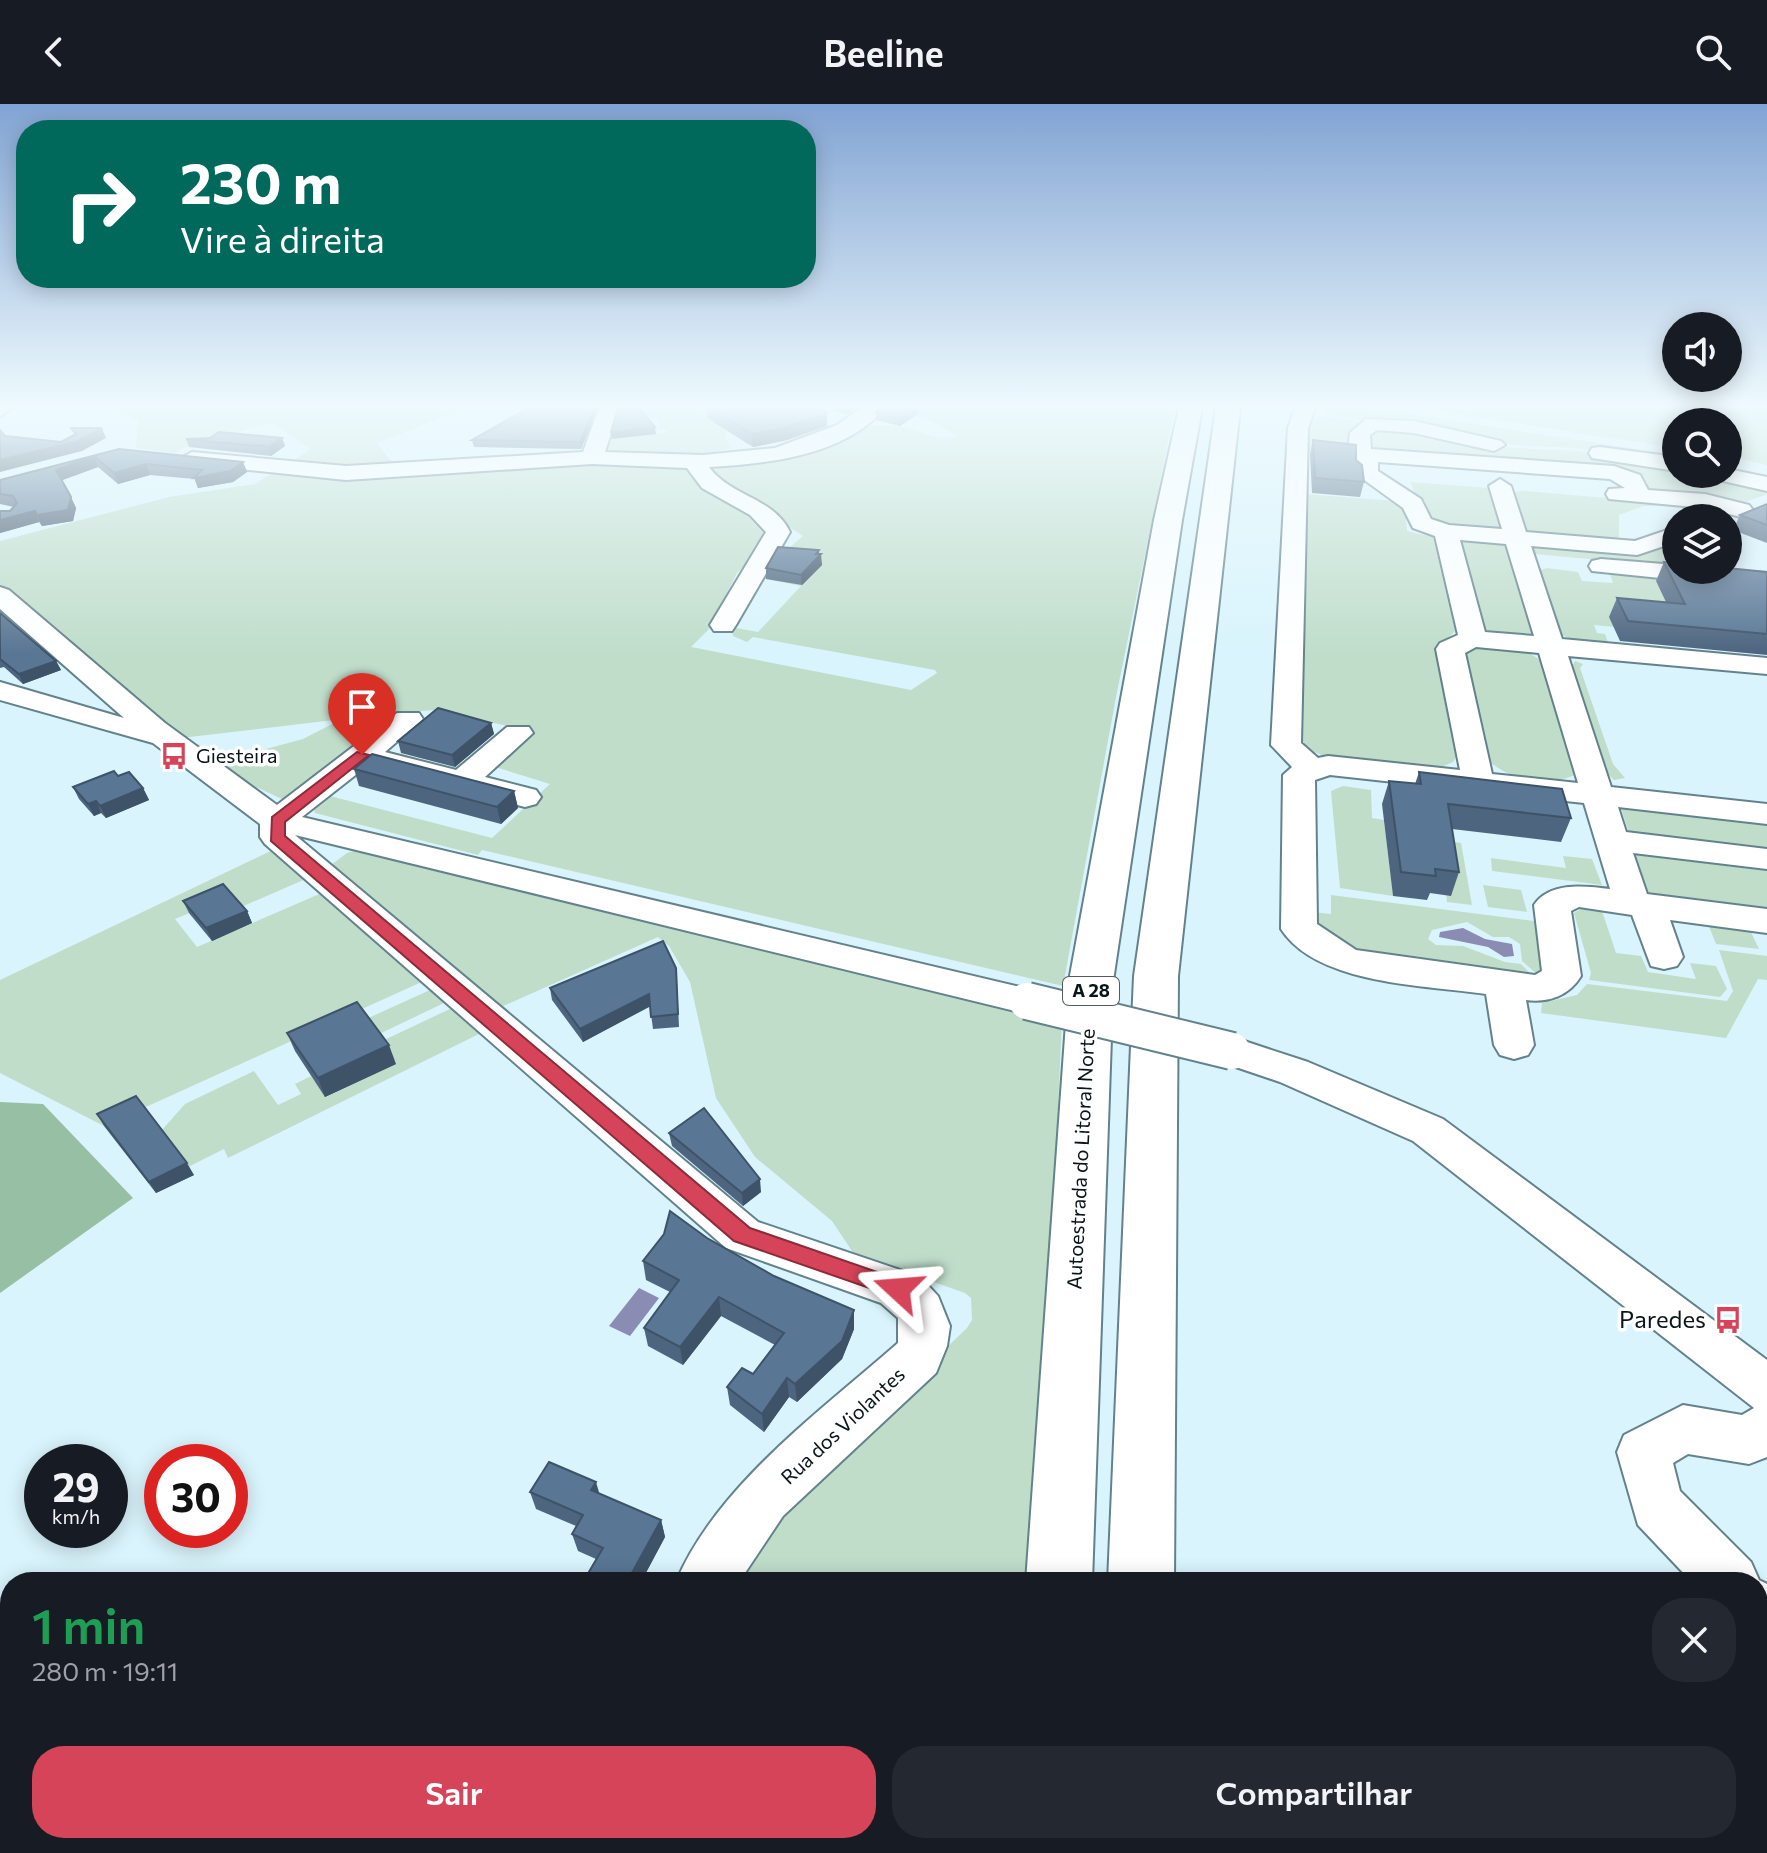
<!DOCTYPE html>
<html lang="pt">
<head>
<meta charset="utf-8">
<style>
	:root { --surface:#171b24; --page:#242831; --text:#f1f3f6; --muted:#9ea1a6; --accent:#d54459 }
	body { margin:0; font-family:Commissioner,sans-serif; background:var(--page); color:var(--text); height:100vh; display:flex; flex-direction:column; font-size:30px; white-space:nowrap }
	* { box-sizing:border-box; margin:0 }
	p { font-size:26px; color:var(--muted) }
	.icon { flex:none; width:44px; height:44px; fill:none; stroke:currentColor; stroke-width:2; stroke-linecap:round; stroke-linejoin:round }
	.map { position:relative; flex:1; overflow:hidden }
	.side { position:absolute; left:0px; top:1468px; width:1768px; height:282px; display:flex; flex-direction:column; background:var(--surface); border-radius:32px 32px 0 0; box-shadow:0 4px 20px #0003 }
	.side>* { flex:none }
	.top-card { position:absolute; left:16px; top:16px; width:800px; height:168px; border-radius:32px; box-shadow:0 4px 20px #0003; background:#00695c; color:#fff; overflow:hidden }
	.fabs { position:absolute; left:1662px; top:208px; display:grid; gap:16px }
	.fabs a { display:grid; place-items:center; width:80px; height:80px; border-radius:50%; background:var(--surface); box-shadow:0 4px 20px #0003; font-size:40px }
	.speed { position:absolute; left:24px; top:1340px; display:flex; gap:16px; font-size:40px; font-weight:700; text-align:center }
	.speed>* { display:grid; place-content:center; width:104px; height:104px; border-radius:50%; background:var(--surface); box-shadow:0 4px 20px #0003; line-height:1 }
	.speed small { font-size:20px; font-weight:400 }
	.speed .limit { border:12px solid #d22; background:#fff; color:#111 }
	.pin { position:absolute; display:grid; place-items:center; width:68px; height:68px; color:#fff; margin:-82px -34px; border-radius:50% 50% 50% 0; rotate:-45deg; box-shadow:0 0 8px #0007 }
	.pin .icon { rotate:45deg }
	.me { position:absolute; width:88px; margin:-44px; rotate:289deg; stroke-linejoin:round; filter:drop-shadow(0 0 6px #0008) }
	.turn { display:flex; align-items:center; gap:28px; height:168px; padding:0 32px; font-size:36px }
	.turn .icon { width:104px; height:104px; stroke-width:2.5 }
	.turn b { display:block; font-size:56px; line-height:68px }
	.round { display:grid; place-items:center; flex:none; width:84px; height:84px; border-radius:32px; background:var(--page) }
	.overview { display:flex; align-items:center; justify-content:space-between; height:136px; padding:0 32px }
	h1 { font-size:48px; font-weight:600; line-height:60px; color:#1e9e55 }
	.primary-button { display:flex; gap:16px; margin-top:auto; padding:16px 32px }
	.primary-button a { flex:1; height:92px; border-radius:32px; background:var(--accent); color:#fff; font-size:32px; font-weight:600; line-height:92px; text-align:center }
	.primary-button a+a { background:var(--page); color:var(--text) }
	header { display:flex; justify-content:space-between; align-items:center; height:104px; padding:0 32px; background:var(--surface); font-size:36px; font-weight:600 }
	.map>svg:first-child { display:block }
</style>
</head>
<body>
<header><svg class="icon" aria-label="back" viewBox="0 0 24 24"><path d="M15 5l-7 7 7 7"/></svg>Beeline<svg class="icon" aria-label="search" viewBox="0 0 24 24"><circle cx="10" cy="10" r="6"/><path d="M15 15l6 6"/></svg></header>
<div class="map">
<svg width="1767" height="1749" viewBox="0 0 1767 1749">
	<rect width="100%" height="100%" fill="#d9f4fc"/>
	<!-- green -->
	<g fill="#c0ddca">
		<polygon points="111,304 467,304 377,339 390,356 408,362 346,365 286,361 311,345 272,319 189,341 175,349 136,344 138,317"/>
		<polygon points="642,304 700,304 733,325 727,327 724,333 732,344 717,347 724,354 602,348 604,335 670,328 660,325 658,315 648,313"/>
		<polygon points="889,304 1175,304 1116,593 1063,882 482,746 478,751 315,709 314,705 330,692 492,734 550,680 486,660 526,626 435,606 395,609 284,696 233,672 214,659 303,635 342,615 181,634 0,483 0,437 169,393 255,380 277,366 583,359 682,363 726,399 754,413 765,426 753,453 737,469 709,525 691,543 911,586 937,569 935,566 753,533 747,538 733,532 731,523 758,528 801,482 756,473 803,432 724,381 708,363 868,321 896,321 943,335 959,333 929,316"/>
		<polygon points="1326,304 1369,304 1676,351 1676,358 1574,344 1495,340 1325,310"/>
		<polygon points="1419,304 1767,304 1767,361 1728,352 1728,318 1676,318 1676,344"/>
		<polygon points="1322,312 1357,317 1363,322 1353,351 1301,347 1304,320"/>
		<polygon points="1376,320 1497,343 1580,347 1676,361 1676,370 1715,370 1767,382 1767,390 1746,398 1649,390 1640,374 1364,348 1366,327"/>
		<polygon points="1411,378 1489,384 1503,428 1453,423 1430,415 1425,397 1416,396"/>
		<polygon points="1523,387 1691,401 1643,402 1619,411 1619,436 1527,429 1513,393 1516,388"/>
		<path d="M1303 390 1397 397 1405 400 1407 427 1433 433 1455 527 1441 541 1458 650 1453 658 1439 664C1393 660 1329 667 1293 634L1300 467 1306 466 1307 444 1301 443Z"/>
		<polygon points="1460,433 1504,436 1536,534 1486,529"/>
		<polygon points="1676,438 1676,458 1666,462 1534,450 1530,440 1642,448"/>
		<polygon points="1547,464 1578,468 1582,477 1613,479 1610,470 1655,475 1660,484 1733,481 1614,523 1594,521 1597,529 1605,530 1609,541 1578,539 1560,530 1537,467"/>
		<path d="M1469 542 1523 546 1539 555 1547 564 1576 660 1575 671C1545 684 1510 676 1486 655L1464 548Z"/>
		<polygon points="1575,557 1583,560 1580,564 1613,660 1625,674 1614,676 1605,667 1571,565"/>
		<polygon points="1343,682 1371,686 1372,714 1384,716 1393,792 1340,784 1331,687"/>
		<polygon points="1620,701 1767,718 1767,745 1629,729"/>
		<polygon points="1442,736 1461,739 1472,801 1447,798"/>
		<polygon points="275,745 308,774 239,804 228,793 175,815 197,843 324,788 426,876 104,1022 0,969 0,876"/>
		<polygon points="361,745 1062,916 1036,1478 724,1478 767,1416 967,1224 972,1216 971,1194 965,1189 854,1150 832,1117 755,1053 716,994 690,878 669,842 658,833 501,903 331,761 347,749"/>
		<polygon points="1636,751 1767,766 1767,808 1649,793"/>
		<polygon points="1563,752 1592,755 1602,781 1492,767 1491,754 1566,764"/>
		<polygon points="1483,781 1521,786 1527,808 1488,803"/>
		<polygon points="1331,791 1542,818 1550,863 1538,871 1522,857 1520,840 1509,833 1493,833 1467,818 1432,826 1428,835 1436,841 1463,842 1505,858 1521,860 1534,873 1363,851 1313,820 1313,808 1331,810"/>
		<polygon points="1583,804 1602,807 1616,849 1641,852 1648,868 1696,875 1690,859 1716,862 1727,885 1720,893 1589,876 1591,869 1574,809"/>
		<polygon points="1708,820 1749,824 1759,845 1716,840"/>
		<polygon points="1719,846 1767,852 1767,876 1758,875 1726,934 1541,909 1542,899 1577,891 1587,880 1727,897 1733,887"/>
		<polygon points="430,886 444,899 375,932 364,916"/>
		<polygon points="454,903 483,928 228,1054 224,1045 188,1063 161,1027 185,1000 254,967 278,1001 301,990 295,980 311,972 326,993 395,960 380,938"/>
		<polygon points="741,1740 1024,1740 1024,1749 750,1749"/>
	</g>
	<!-- forest -->
	<polygon fill="#96bfa4" points="0,998 43,1000 133,1094 0,1189"/>
	<!-- water -->
	<g fill="#8a8cb4">
		<polygon points="1463,824 1485,835 1512,840 1514,852 1504,853 1488,843 1439,833 1440,828"/>
		<polygon points="639,1184 659,1194 630,1232 609,1222"/>
	</g>
	<g fill="none" stroke-linecap="round" stroke-linejoin="round">
		<!-- minor casing -->
		<g stroke="#64828c" stroke-width="4">
			<g id="minor">
				<polygon points="0,304 12,304 0,312"/>
				<path d="M599 304H619L605 348 703 351 775 344 837 321 861 304H885C845 352 766 360 709 363 731 393 773 393 790 428L736 521 732 527H714L710 521 766 428 750 411 702 384 687 364 592 360 346 376 192 360 181 354 192 348 346 362 583 348Z"/>
				<path d="M1295 304H1315L1308 324 1301 639 1318 654 1328 652 1460 666 1436 545 1440 539 1458 531 1435 432 1413 424 1403 404 1356 370V354L1348 347 1350 329 1366 315 1414 317 1501 337 1505 341 1494 347 1414 329 1377 326 1370 331 1371 345 1614 362 1640 371 1648 386 1705 390 1749 401 1753 406 1749 411 1741 413 1705 404 1609 395 1606 390 1609 385 1625 384 1610 375 1378 358V367L1421 395 1431 415 1449 421 1502 425 1489 382 1500 375 1511 382 1526 428 1635 437 1676 423V438L1637 451 1531 442 1562 535 1767 554V570L1568 552 1611 683 1767 700V720L1618 703 1626 728 1767 745V765L1633 749 1647 790 1767 805V829L1670 816 1683 853 1677 862 1664 865 1651 862 1632 811 1579 803 1571 807 1581 872C1569 892 1548 899 1526 896L1534 941 1528 951 1514 955 1500 951 1494 941 1486 890C1426 881 1317 881 1281 825L1283 671 1292 663 1271 641 1288 324ZM1460 436 1506 440 1534 532 1485 528ZM1476 543 1539 549 1578 679 1492 670 1465 549ZM1330 671 1584 699 1610 785C1586 782 1550 777 1534 801L1542 867 1535 871 1356 846 1317 820 1315 676Z"/>
				<polygon points="1600,343 1676,353 1676,367 1592,354 1589,349 1592,344"/>
				<polygon points="1728,365 1767,373 1767,387 1714,375 1711,370 1728,370"/>
				<polygon points="1601,455 1676,461 1676,466 1767,469 1767,485 1592,467 1589,462 1592,457"/>
				<path d="M0 483 9 486 165 619 277 701 397 609H419L423 615 385 648 456 666 507 623H529L533 629 485 673 536 686 541 693 536 700 525 703 367 662 302 713 1041 888 1046 897 1041 906 1027 910 295 731 758 1118 915 1171 925 1178 938 1192 950 1222 947 1242 936 1269 783 1412 739 1478H676C717 1381 821 1307 898 1239V1214L881 1199 726 1144 265 740 260 733V720L153 639 0 596V578L124 614 0 505Z"/>
				<polygon points="1232,933 1308,958 1443,1015 1767,1256 1767,1353 1749,1360 1688,1350 1673,1359 1680,1387 1751,1458 1759,1476 1767,1480 1767,1544 1758,1540 1758,1478 1692,1478 1638,1421 1617,1348 1624,1331 1683,1301 1742,1311 1754,1304 1413,1037 1280,978 1218,957 1212,947 1218,937"/>
				<polygon points="537,1740 603,1740 600,1749 534,1749"/>
			</g>
		</g>
		<!-- highway casing -->
		<g stroke="#64828c" stroke-width="4">
			<g id="highway">
				<polygon points="1179,304 1202,304 1182,416 1113,877 1092,1478 1026,1478 1069,877 1154,416"/>
				<polygon points="1216,304 1240,304 1178,872 1174,1478 1108,1478 1134,872"/>
				<rect x="1016" y="1740" width="76" height="9"/>
				<rect x="1096" y="1740" width="76" height="9"/>
			</g>
		</g>
		<!-- minor -->
		<use href="#minor" fill="#fff" fill-rule="evenodd"/>
		<!-- highway -->
		<use href="#highway" fill="#fff" fill-rule="evenodd"/>
		<!-- minor-bridge casing -->
		<g stroke="#64828c" stroke-width="40" stroke-linecap="butt">
			<polyline id="minor-bridge" points="1027,897 1232,947"/>
		</g>
		<!-- minor-bridge -->
		<use href="#minor-bridge" stroke="#fff" stroke-width="36"/>
	</g>
	<!-- wall -->
	<g fill="#4d657f">
		<polygon points="528,304 598,304 581,345 474,343 472,336"/>
		<polygon points="706,304 819,304 827,309 827,322 787,336 753,343 707,314"/>
		<polygon points="833,304 856,304 847,310 833,307"/>
		<polygon points="876,308 918,310 900,322 876,316"/>
		<polygon points="282,334 285,342 271,352 189,343 186,335"/>
		<polygon points="1313,336 1356,356 1364,378 1360,393 1312,389 1310,350"/>
		<polygon points="119,345 243,358 247,368 233,378 198,384 195,375 150,371 118,380 98,363 62,376 76,404 73,417 42,422 39,418 0,429 0,407 10,407 14,403 0,400 0,376"/>
		<polygon points="1767,400 1767,439 1733,426 1740,411"/>
		<polygon points="819,450 822,461 802,481 766,475 766,464"/>
		<polygon points="1664,458 1767,468 1767,551 1620,537 1609,513 1617,494 1666,498 1656,477"/>
		<polygon points="0,509 56,557 61,566 23,580 4,563 0,564"/>
		<polygon points="491,619 494,630 455,663 401,649 398,637"/>
		<polygon points="354,665 514,687 518,704 501,720 359,682"/>
		<polygon points="1419,668 1571,714 1561,738 1452,725 1459,768 1451,792 1430,789 1427,796 1393,792 1382,700 1389,677 1415,680"/>
		<polygon points="118,672 143,684 149,696 106,714 101,709 94,712 79,695 73,683"/>
		<polygon points="183,797 247,807 252,819 212,837 189,809"/>
		<polygon points="677,877 679,923 653,925 650,902 583,938 552,896 550,884"/>
		<polygon points="287,929 396,960 325,993 295,947"/>
		<polygon points="97,1010 194,1071 156,1089 104,1022"/>
		<polygon points="669,1029 761,1088 743,1102 672,1042"/>
		<polygon points="707,1134 774,1172 854,1206 854,1225 842,1255 797,1298 789,1293 764,1328 730,1301 727,1283 753,1270 775,1241 721,1212 683,1261 648,1242 644,1224 670,1188 646,1176 643,1157"/>
		<polygon points="530,1388 599,1390 661,1416 665,1433 641,1478 583,1478 596,1455 578,1447 572,1430 576,1422 536,1405"/>
	</g>
	<!-- shaded-wall -->
	<g fill="#3e5368">
		<polygon points="594,304 598,304 581,345 580,338"/>
		<polygon points="847,304 856,304 847,310"/>
		<polygon points="913,304 918,304 918,310 900,322 900,313"/>
		<polygon points="827,309 827,322 787,336 753,343 752,330"/>
		<polygon points="655,323 656,330 612,335 611,328"/>
		<polygon points="102,324 106,334 82,347 0,368 0,356 78,337"/>
		<polygon points="282,334 285,342 271,352 269,343"/>
		<polygon points="94,352 98,363 60,377 56,366"/>
		<polygon points="243,358 247,368 233,378 198,384 194,374"/>
		<polygon points="146,360 150,371 118,380 114,369"/>
		<polygon points="71,393 76,404 73,417 42,422 37,411"/>
		<polygon points="35,407 39,418 0,429 0,416"/>
		<polygon points="819,446 819,452 821,450 822,461 802,481 801,471"/>
		<polygon points="56,557 61,566 23,580 19,570"/>
		<polygon points="491,619 494,630 455,663 452,651"/>
		<polygon points="143,684 149,696 106,714 100,702"/>
		<polygon points="514,687 518,704 501,720 497,703"/>
		<polygon points="96,697 101,709 94,712 88,700"/>
		<polygon points="247,807 252,819 212,837 206,824"/>
		<polygon points="649,890 651,902 583,938 580,925"/>
		<polygon points="389,941 396,960 325,993 318,974"/>
		<polygon points="187,1059 194,1071 156,1089 149,1078"/>
		<polygon points="760,1075 761,1088 743,1102 742,1089"/>
		<polygon points="719,1193 721,1212 683,1261 680,1243"/>
		<polygon points="854,1206 854,1225 842,1255 797,1298 795,1280"/>
		<polygon points="787,1274 789,1293 764,1328 762,1310"/>
		<polygon points="596,1378 601,1395 591,1386"/>
		<polygon points="661,1416 665,1433 641,1478 627,1478"/>
	</g>
	<!-- building -->
	<g fill="#597694" stroke="#3e5368" stroke-width="2">
		<polygon points="528,304 594,304 580,338 472,336"/>
		<polygon points="618,304 639,304 655,323 611,328"/>
		<polygon points="710,304 819,304 827,309 786,323 752,330"/>
		<polygon points="880,304 913,304 900,313 876,308"/>
		<polygon points="71,324 102,324 78,337 0,356 0,326 5,332 61,338 76,330"/>
		<polygon points="219,328 282,334 269,343 186,335 210,334"/>
		<polygon points="1313,336 1356,341 1356,356 1362,361 1364,378 1315,374"/>
		<polygon points="119,345 243,358 230,367 194,374 202,366 146,360 114,369 94,352 56,366 71,393 68,406 37,411 35,407 0,416 0,407 10,407 17,399 13,392 0,390 0,376"/>
		<polygon points="1767,400 1767,421 1740,411"/>
		<polygon points="778,443 819,446 816,450 821,450 801,471 766,464"/>
		<polygon points="1664,458 1676,459 1676,466 1728,466 1728,464 1767,468 1767,530 1628,517 1617,494 1685,500"/>
		<polygon points="0,509 56,557 19,570 0,555"/>
		<polygon points="438,604 491,619 452,651 398,637"/>
		<polygon points="372,650 514,687 497,703 354,665"/>
		<polygon points="114,667 118,672 129,668 143,684 100,702 96,697 88,700 73,683"/>
		<polygon points="1419,668 1562,685 1571,714 1448,700 1459,768 1435,765 1436,772 1401,768 1389,677 1421,680"/>
		<polygon points="223,780 247,807 206,824 183,797"/>
		<polygon points="663,837 676,864 678,910 651,913 649,890 580,925 550,884"/>
		<polygon points="357,898 389,941 318,974 287,929"/>
		<polygon points="136,992 187,1059 149,1078 97,1010"/>
		<polygon points="704,1004 760,1075 742,1089 669,1029"/>
		<polygon points="670,1107 707,1134 774,1172 854,1206 842,1237 795,1280 787,1274 762,1310 727,1283 742,1264 753,1270 784,1229 719,1193 680,1243 644,1224 679,1176 643,1157 664,1130"/>
		<polygon points="549,1358 596,1378 591,1386 661,1416 627,1478 583,1478 603,1444 572,1430 583,1411 530,1388"/>
	</g>
	<!-- sky -->
	<linearGradient id="sky" x2="0" y2="1"><stop stop-color="#82a4d3"/><stop offset="0.55" stop-color="#eefafe"/><stop offset="1" stop-color="#eefafe" stop-opacity="0"/></linearGradient>
	<rect width="1767" height="549" fill="url(#sky)"/>
	<!-- route -->
	<polygon fill="#d54459" stroke="#8a2c3a" stroke-width="2" points="357,648 369,651 285,718 285,732 750,1124 906,1178 909,1185 906,1192 898,1194 734,1137 271,737 272,713"/>
	<!-- icons -->
	<defs>
		<g id="bus-bare" transform="scale(2.16)"><path d="M-5-6H5V4H4V6H2V4H-2V6H-4V4H-5ZM-3.5-4V0h7V-4ZM-3.5 1.2v1.5H-2V1.2ZM2 1.2v1.5H3.5V1.2Z" fill="#d54459" stroke="#fff" stroke-width="2.5" paint-order="stroke"/></g>
	</defs>
	<g fill-rule="evenodd">
		<use href="#bus-bare" x="174" y="652"/>
		<use href="#bus-bare" x="1728" y="1216"/>
	</g>
	<g text-anchor="middle" stroke-width="7" stroke-linejoin="round" paint-order="stroke">
		<!-- shield labels -->
		<rect fill="#fff" stroke="#535b5e" stroke-width="2" x="1063" y="873" width="56" height="28" rx="6"/>
		<g font-size="18" font-weight="bold" fill="#091519">
			<text x="1091" y="893">A 28</text>
		</g>
		<!-- poi labels -->
		<g font-size="20" fill="#091519" stroke="#fff" text-anchor="start">
			<text x="196" y="659">Giesteira</text>
		</g>
		<!-- street labels -->
		<g font-size="20" fill="#091519" stroke="#fff">
			<text transform="translate(1081 1055) rotate(-87)" y="7">Autoestrada do Litoral Norte</text>
			<text transform="translate(843 1322) rotate(-43)" y="7">Rua dos Violantes</text>
		</g>
		<!-- near-poi labels -->
		<g font-size="24" fill="#091519" stroke="#fff" text-anchor="end">
			<text x="1706" y="1224">Paredes</text>
		</g>
	</g>
</svg>
<div class="fabs">
<a><svg class="icon" aria-label="sound" viewBox="0 0 24 24"><path d="M4 9h4l5-4v14l-5-4H4zM17 9q2 3 0 6"/></svg></a>
<a><svg class="icon" aria-label="search" viewBox="0 0 24 24"><circle cx="10" cy="10" r="6"/><path d="M15 15l6 6"/></svg></a>
<a><svg class="icon" aria-label="layers" viewBox="0 0 24 24"><path d="M12 4l9 5-9 5-9-5zM3 14l9 5 9-5"/></svg></a>
</div>
<div class="speed"><div>29<small>km/h</small></div><div class="limit">30</div></div>
<div class="pin" style="left:362px;top:651px;background:#d93025"><svg class="icon" aria-label="arrive" viewBox="0 0 24 24"><path d="M6 21V4h12l-3 4 3 4H6"/></svg></div>
<svg class="me" style="left:898px;top:1185px" viewBox="-20 -20 40 40"><path d="M0-17L14 15 0 8-14 15z" fill="#d54459" stroke="#fff" stroke-width="4"/></svg>
<div class="top-card">
<div class="turn"><svg class="icon" aria-label="right" viewBox="0 0 24 24"><path d="M7 20v-9h11M14 6l5 5-5 5"/></svg><div><b>230 m</b>Vire à direita</div></div>
</div>
<section class="side">
<div class="overview"><div><h1>1 min</h1><p>280 m · 19:11</p></div><a class="round"><svg class="icon" aria-label="close" viewBox="0 0 24 24"><path d="M6 6l12 12M18 6L6 18"/></svg></a></div>
<div class="primary-button"><a>Sair</a><a>Compartilhar</a></div>
</section>
</div>
</body>
</html>
